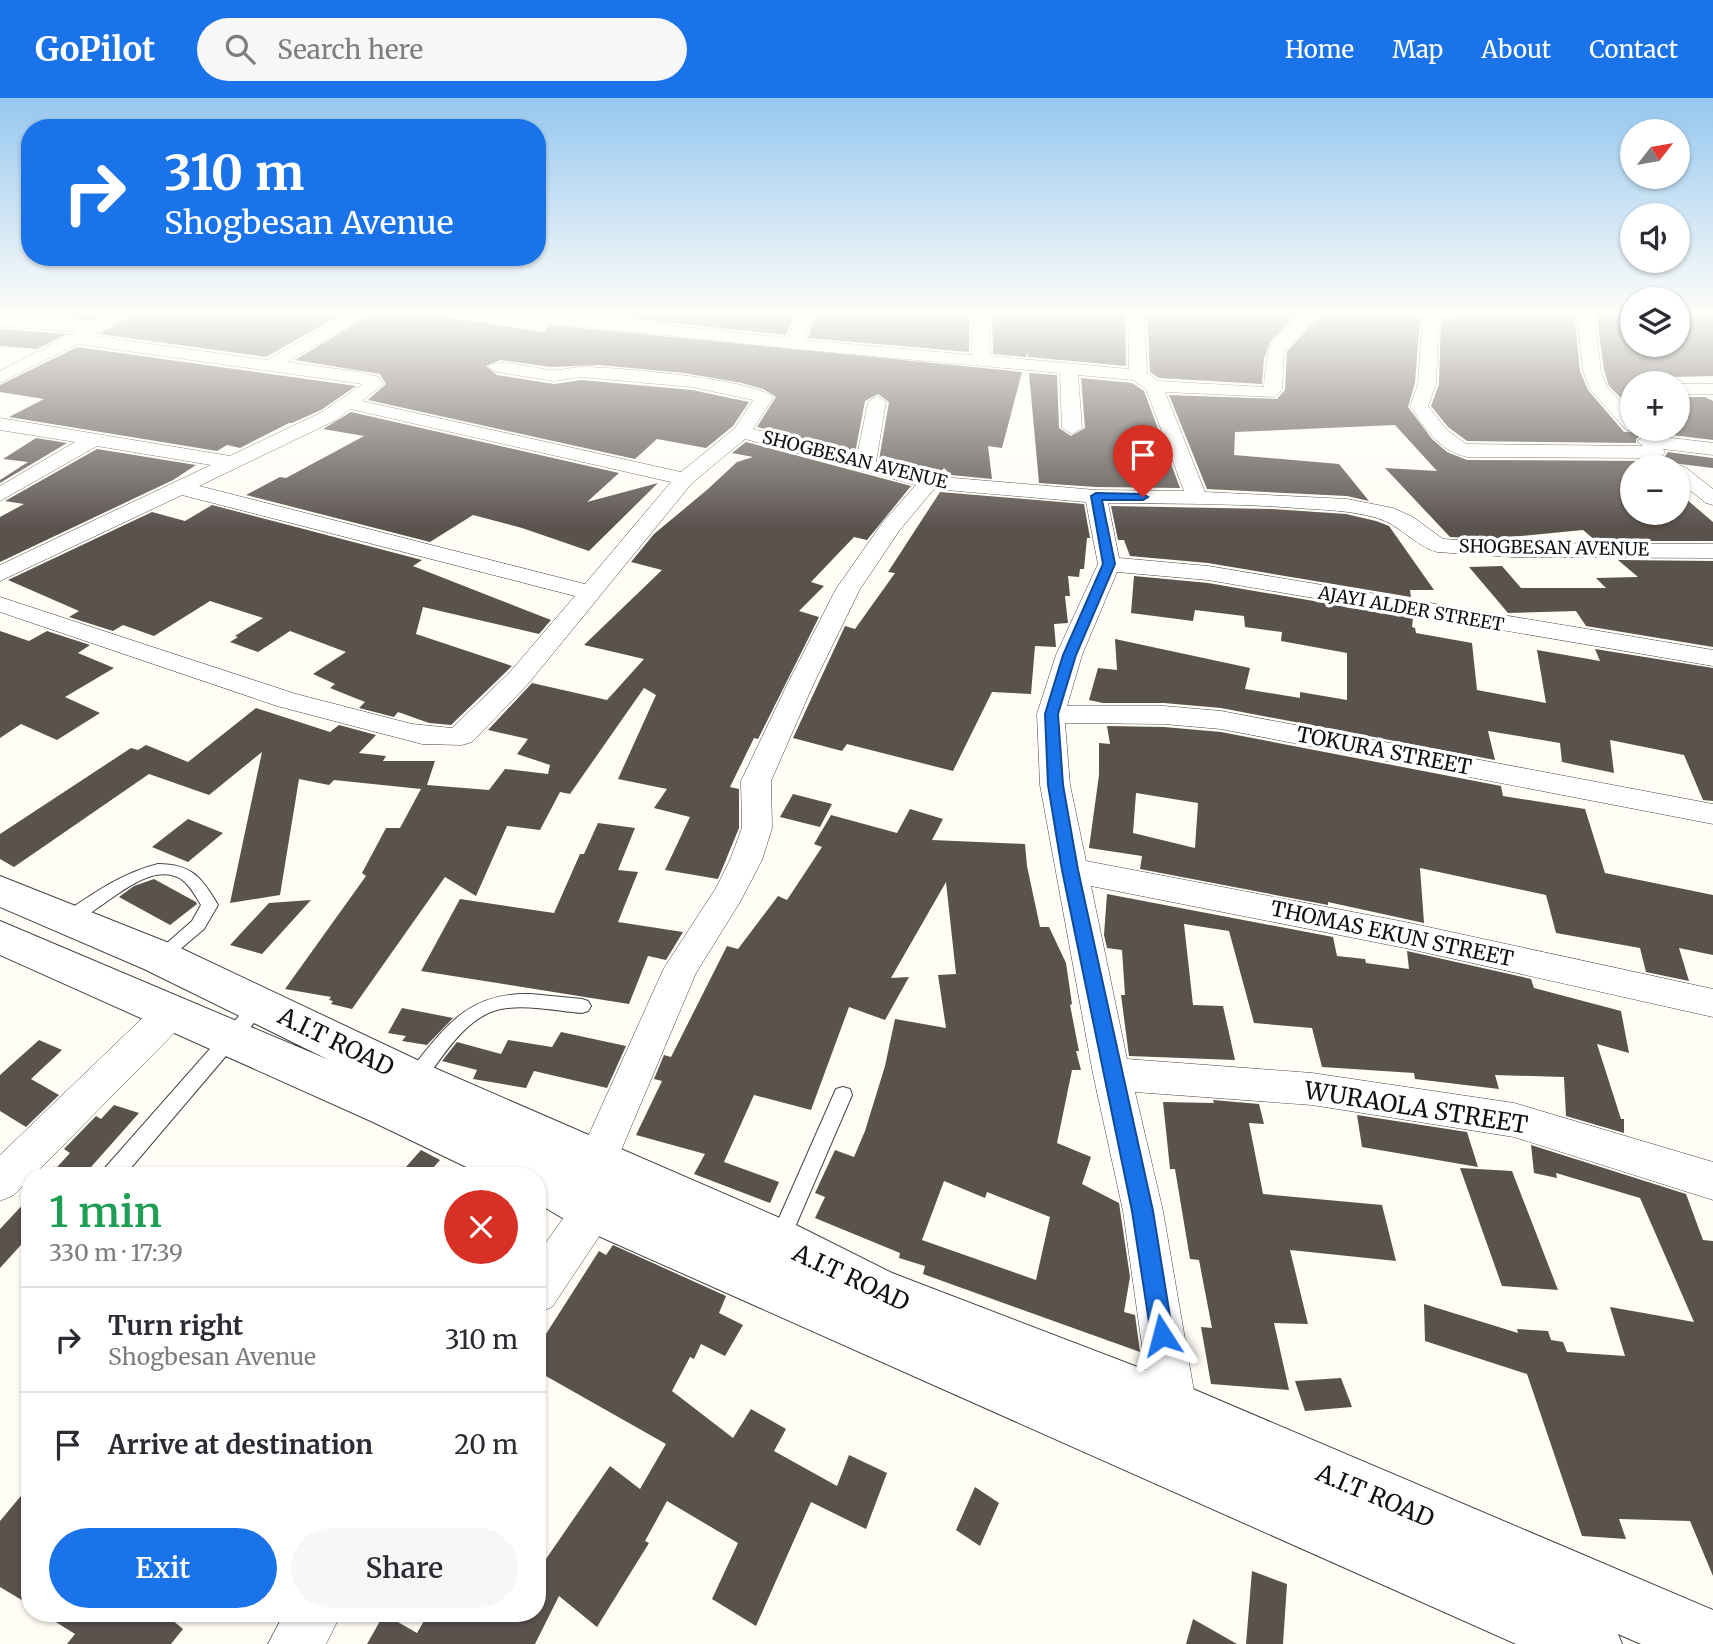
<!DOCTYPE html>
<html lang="en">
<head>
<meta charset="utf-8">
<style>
	:root { --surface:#fff; --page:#f7f7f7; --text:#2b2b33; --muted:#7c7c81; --line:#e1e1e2; --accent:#1a73e8 }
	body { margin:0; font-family:Merriweather,serif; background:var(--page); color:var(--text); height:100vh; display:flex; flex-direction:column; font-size:26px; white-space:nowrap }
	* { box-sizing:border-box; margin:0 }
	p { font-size:23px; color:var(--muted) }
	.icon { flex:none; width:38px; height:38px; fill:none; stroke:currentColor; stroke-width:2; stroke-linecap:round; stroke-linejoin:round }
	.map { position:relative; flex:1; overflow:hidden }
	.sheet { position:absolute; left:21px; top:1069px; width:525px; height:455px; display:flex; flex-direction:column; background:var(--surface); border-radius:28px; box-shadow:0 2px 5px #0004 }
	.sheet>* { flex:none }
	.banner { position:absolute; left:21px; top:21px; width:525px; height:147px; border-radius:28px; box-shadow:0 2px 5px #0004; background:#1a73e8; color:#fff; overflow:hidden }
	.needle { width:46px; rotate:59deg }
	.fabs { position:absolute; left:1620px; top:21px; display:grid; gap:14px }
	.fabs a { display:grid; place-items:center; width:70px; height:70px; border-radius:50%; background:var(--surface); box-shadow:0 2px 5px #0004; font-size:35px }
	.pin { position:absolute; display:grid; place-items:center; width:60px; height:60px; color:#fff; margin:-72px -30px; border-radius:50% 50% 50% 0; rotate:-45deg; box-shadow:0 0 7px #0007 }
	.pin .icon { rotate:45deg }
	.me { position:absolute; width:77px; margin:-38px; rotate:351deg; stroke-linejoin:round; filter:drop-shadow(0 0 5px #0008) }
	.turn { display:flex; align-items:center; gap:24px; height:147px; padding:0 28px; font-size:32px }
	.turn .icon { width:91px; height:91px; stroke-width:2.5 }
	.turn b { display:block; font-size:49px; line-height:60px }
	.round { display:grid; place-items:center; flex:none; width:74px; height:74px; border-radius:37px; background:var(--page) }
	.summary { display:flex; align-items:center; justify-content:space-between; height:119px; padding:0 28px }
	h1 { font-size:42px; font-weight:600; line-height:52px; color:#1e9e55 }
	.primary-button { display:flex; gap:14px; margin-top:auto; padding:14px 28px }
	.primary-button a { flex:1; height:80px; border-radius:42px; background:var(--accent); color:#fff; font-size:28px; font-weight:600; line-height:80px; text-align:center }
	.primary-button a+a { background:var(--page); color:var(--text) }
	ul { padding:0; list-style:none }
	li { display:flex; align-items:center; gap:21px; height:105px; padding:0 28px; border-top:2px solid var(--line) }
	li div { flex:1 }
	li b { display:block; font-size:26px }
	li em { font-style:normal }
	header { display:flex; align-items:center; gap:42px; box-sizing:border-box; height:98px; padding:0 35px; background:var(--accent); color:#fff }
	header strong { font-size:33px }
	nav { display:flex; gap:38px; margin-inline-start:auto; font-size:24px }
	.search { width:490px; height:63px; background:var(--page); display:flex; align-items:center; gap:18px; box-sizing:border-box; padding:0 24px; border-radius:38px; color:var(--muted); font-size:26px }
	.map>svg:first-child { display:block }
</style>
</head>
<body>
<header>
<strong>GoPilot</strong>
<div class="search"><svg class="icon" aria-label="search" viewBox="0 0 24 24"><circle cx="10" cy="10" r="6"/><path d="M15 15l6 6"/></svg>Search here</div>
<nav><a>Home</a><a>Map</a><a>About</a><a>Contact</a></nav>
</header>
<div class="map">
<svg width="1713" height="1546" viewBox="0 0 1713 1546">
	<rect width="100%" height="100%" fill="#fffdf5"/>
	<!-- building -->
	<g fill="#5a524d" fill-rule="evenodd">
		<polygon points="17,213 109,213 92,222 11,216"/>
		<polygon points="139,213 347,213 266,259 100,236"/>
		<polygon points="376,213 409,213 544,234 550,227 1022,274 1002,350 988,348 992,381 951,377 944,370 938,376 930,375 879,362 889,304 878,296 865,303 855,355 757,329 776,299 763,291 742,285 684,275 599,267 551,269 500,262 486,268 497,277 554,286 581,282 692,292 749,304 733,328 706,350 657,341 635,361 368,302 386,286 380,276 295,262"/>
		<polygon points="563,213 771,213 795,214 786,237"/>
		<polygon points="832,213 970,213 969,254 808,240 816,215 829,216"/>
		<polygon points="992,213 1125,213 1126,268 1028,259 1028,253 1026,259 993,256"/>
		<polygon points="1147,213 1300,213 1270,244 1264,261 1262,286 1159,280 1150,274"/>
		<polygon points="1324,213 1408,214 1412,219 1420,219 1415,285 1408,309 1432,341 1447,354 1467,362 1649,363 1655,369 1633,369 1633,415 1678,415 1678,394 1713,424 1713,443 1596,443 1583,432 1490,441 1450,439 1385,370 1437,373 1395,327 1235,334 1234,357 1339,366 1369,403 1347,398 1207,391 1169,297 1277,301 1285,292 1287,253"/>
		<polygon points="1470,213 1574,213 1580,273 1588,292 1624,334 1678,331 1678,299 1705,299 1713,303 1713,342 1647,334 1636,341 1636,345 1467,343 1448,329 1431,308 1439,286 1441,220 1457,221 1454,214 1470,216"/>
		<polygon points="1596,213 1633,213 1633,247 1678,247 1678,213 1713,213 1713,278 1673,279 1680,283 1633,283 1633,312 1609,288 1604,272"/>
		<polygon points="0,231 67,236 37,251 0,248"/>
		<polygon points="77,249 356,288 321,312 292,325 289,325 240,350 227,347 217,353 9,319 44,301 0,294 0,287"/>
		<polygon points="1029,275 1057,277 1059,330 1071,338 1085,330 1081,280 1132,285 1144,293 1180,390 1096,389 1039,385"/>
		<polygon points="351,314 619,375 587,404 658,385 589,453 522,430 473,417 430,444 246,397 280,379 286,380 364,338 323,331"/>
		<polygon points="36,340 67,345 0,385 0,382 28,364 3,361"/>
		<polygon points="746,344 911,388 867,442 854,439 811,484 824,488 799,513 819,519 758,641 754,640 730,689 739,691 739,730 718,781 665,772 690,719 654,710 667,691 618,681 656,597 644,590 570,696 560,694 540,732 507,728 476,798 445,779 352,911 331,906 333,903 329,902 331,899 285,891 366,778 362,775 386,730 400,730 421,691 334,682 329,687 299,681 280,797 230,805 262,654 209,697 149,676 14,769 0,761 0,736 131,650 138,652 146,647 188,664 256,610 330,634 339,627 376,637 359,655 386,658 383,663 435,663 427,687 489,692 505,671 548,676 550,667 517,656 528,641 488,632 532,585 607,602 644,561 584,547 662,472 631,464 654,436 708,391 737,364 753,359 732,355"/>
		<polygon points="97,351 196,367 173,382 0,464 0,419 24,406 5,403"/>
		<polygon points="1668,354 1713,360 1713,370 1655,363 1663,361"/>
		<polygon points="940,394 1084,406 1090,440 1087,440 1084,471 1080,471 1079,479 1068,478 1070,498 1065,498 1068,525 1054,526 1056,549 1035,548 1031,596 992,594 953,673 847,646 842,653 793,640 845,528 855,531 895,475 888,474"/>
		<polygon points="212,407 422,462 413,468 551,522 539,536 423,509 416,536 512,568 451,627 429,625 398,614 394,619 359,610 365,604 330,590 335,586 313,576 346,554 290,533 258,554 230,544 238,539 235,538 263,520 210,503 154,538 123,527 113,533 69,519 79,513 8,482 152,414 185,423"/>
		<polygon points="1111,408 1272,411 1346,416 1376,423 1389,428 1434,492 1410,492 1411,499 1208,465 1130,458 1124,442 1118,442"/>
		<polygon points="1618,462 1713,463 1713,549 1586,528 1576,513 1508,515 1469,469 1502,468 1521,490 1606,490 1596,480 1638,479"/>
		<polygon points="1134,478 1208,485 1413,520 1412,529 1415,530 1416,535 1472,545 1477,592 1546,605 1537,552 1600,563 1595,551 1713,570 1713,703 1703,702 1684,657 1610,642 1614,675 1562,664 1560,645 1488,633 1495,662 1221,610 1164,605 1103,605 1089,602 1098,570 1117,572 1115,541 1250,570 1245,591 1300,600 1300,594 1347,602 1347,555 1281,543 1282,534 1245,529 1244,518 1195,512 1193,523 1131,515"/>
		<polygon points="0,533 29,543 47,533 90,547 78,555 114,570 65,599 100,615 57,642 21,626 0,640"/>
		<path d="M1107 628 1164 629 1221 634 1501 688 1503 698 1585 711 1605 775 1713 797V857L1679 850 1689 883 1646 874 1640 850 1556 835 1546 797 1420 770 1424 825 1328 804V807L1140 771 1142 758 1089 750 1099 677V645L1110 646ZM1136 695 1198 705 1195 750 1133 735Z"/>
		<polygon points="793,696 832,706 820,729 780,719"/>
		<path d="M910 711 943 721 932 742 1025 746 1027 768 1040 829H1049L1066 865 1072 906 1070 907 1079 953H1076L1081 972H1072L1057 1045 1091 1059 1082 1086 1119 1105 1130 1179 1124 1214 1135 1217 1140 1254 923 1176 925 1168 899 1160 900 1155 815 1120 825 1099 815 1095 835 1052 854 1059 865 1033 885 968 895 921 946 930 938 877 956 876 946 784 891 880 909 879 885 922 849 909 811 1012 754 997 724 1064 779 1084 770 1105 694 1076 705 1056 636 1037 662 983 654 981 664 957 671 959 727 848 738 851 778 798 787 802 822 749 814 746 831 717 897 735ZM944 1083 985 1100 987 1094 1050 1119 1036 1182 922 1142Z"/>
		<polygon points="188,721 223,735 188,764 152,749"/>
		<polygon points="598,725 635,730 618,772 638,774 618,824 683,834 666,862 648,858 629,906 421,873 460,801 554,815 580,756 584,756"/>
		<polygon points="154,781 196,804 197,806 170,827 119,799 134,788"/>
		<polygon points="1107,796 1333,839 1337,858 1365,861 1366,865 1409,871 1407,853 1531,881 1534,890 1621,913 1629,955 1597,946 1621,1021 1624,1021 1624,1035 1566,1018 1564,979 1495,977 1499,991 1415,981 1414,975 1322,969 1312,930 1254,925 1229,833 1184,826 1193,907 1223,908 1235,962 1129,958 1121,897 1125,897 1122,852 1107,850 1104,837"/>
		<polygon points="311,802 262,856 230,847 269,805"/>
		<polygon points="402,910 453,920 427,947 402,943 406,938 388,935"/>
		<polygon points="561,934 626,948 607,990 534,973 526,990 473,981 477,972 442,963 457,944 501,956 508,942 552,949"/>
		<polygon points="39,942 62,952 31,981 59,997 26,1029 0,1013 0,977"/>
		<polygon points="1213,1002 1259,1006 1264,1026 1249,1025 1263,1096 1382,1107 1396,1163 1290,1152 1308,1226 1274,1225 1289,1292 1211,1286 1201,1229 1212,1230 1199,1162 1190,1161 1175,1071 1170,1071 1163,1004 1214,1005"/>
		<polygon points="114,1007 139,1015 83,1078 49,1078 70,1055 64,1051 96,1018 101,1021"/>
		<polygon points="1357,1017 1467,1034 1478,1069 1362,1049"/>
		<polygon points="1531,1047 1686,1096 1703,1142 1713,1143 1713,1478 1690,1423 1619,1421 1626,1441 1582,1438 1527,1276 1425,1243 1424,1206 1518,1235 1517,1231 1548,1233 1551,1242 1563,1244 1567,1254 1625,1258 1610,1209 1694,1224 1640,1100 1556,1075 1557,1080 1534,1075"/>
		<polygon points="421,1052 440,1062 426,1078 398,1078"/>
		<polygon points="1460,1070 1512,1073 1558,1192 1502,1188"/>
		<polygon points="30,1099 30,1137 0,1170 0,1131"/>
		<polygon points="613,1147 726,1198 719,1215 743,1227 725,1258 701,1246 694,1261 690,1259 672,1293 733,1340 751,1311 786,1331 774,1353 837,1388 849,1357 887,1375 866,1431 811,1404 756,1528 712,1501 738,1445 667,1403 645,1443 649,1445 597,1529 559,1498 535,1546 367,1546 384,1516 417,1535 428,1516 537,1516 537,1474 610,1368 640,1391 666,1346 537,1273 537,1250 599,1153 606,1157"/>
		<polygon points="1341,1280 1352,1309 1305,1313 1295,1283"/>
		<polygon points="30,1387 30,1507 0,1489 0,1423"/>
		<polygon points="975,1389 999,1405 980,1448 956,1432"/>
		<polygon points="1252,1473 1287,1486 1283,1546 1246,1546"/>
		<polygon points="43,1516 165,1516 183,1531 171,1546 67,1546 75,1536"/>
		<polygon points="1193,1521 1237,1546 1186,1546"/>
	</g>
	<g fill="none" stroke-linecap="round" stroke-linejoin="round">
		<!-- service casing -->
		<g stroke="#444" stroke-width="2">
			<g id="service">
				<path d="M158 766C192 766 202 780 218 807L204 831 165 864H153L151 859 192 823 201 807C196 799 190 787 181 781 142 757 88 832 63 824L61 820 63 816C94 795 122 775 158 766Z"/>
				<path d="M531 896 582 901 588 903 591 908 588 913 582 915C556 913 527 906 501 911 465 918 441 961 421 988L414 990 407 988 405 982 407 976C444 931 466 894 531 896Z"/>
				<polygon points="259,900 265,902 268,907 265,912 124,1078 101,1078 104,1071 253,902"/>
				<polygon points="843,989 850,991 852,997 786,1150 779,1153 772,1150 769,1143 772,1136 836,991"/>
			</g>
		</g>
		<!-- minor casing -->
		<g stroke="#444" stroke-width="1">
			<g id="minor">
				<path d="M115 213H136L92 238 267 262 353 213H373L287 264 359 274 379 279 383 286 362 303 681 374 735 330 753 302 692 289 581 279 554 283 497 274 488 269C497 259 536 271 551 272 561 273 572 269 583 269 613 269 758 281 773 300L753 331 857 358 868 304 877 298 886 304 876 364 930 378 1096 392 1184 393 1146 291 1133 282 1078 277 1082 330 1072 336 1062 330 1060 275 794 251 487 218 479 213H535L788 240 798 213H814L804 242 972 257 973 213H989L990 258 1129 271 1128 213H1144L1147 275 1158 283 1264 289C1267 243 1270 243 1304 213H1322L1284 252 1282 292 1275 299 1165 294 1205 394 1347 401 1393 410 1413 419 1443 441 1513 445 1713 446V460L1513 459 1437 454C1415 448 1399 426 1377 420 1350 412 1323 412 1296 410 1233 405 1171 406 1108 405L1119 460 1208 468 1713 552V568L1208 482 1117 474 1082 557 1067 608H1164L1221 613 1713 706V726L1221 631 1164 626 1065 625 1070 687 1086 763 1405 824 1713 891V919L1405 850 1091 788 1127 961 1312 975 1514 1005 1713 1064V1102L1514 1039 1312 1007 1135 994 1163 1113 1197 1311 1190 1327 1174 1334 1158 1327 1151 1311 1123 1113 1093 976 1040 687 1037 616 1056 557 1098 466 1086 404 934 391 899 433 860 491 813 587 771 683 772 730 762 762 740 804 696 875 611 1076 597 1081 583 1076 577 1063 664 870 716 790 730 762 742 730 741 683 787 587 836 491 883 424 916 387 745 341 692 385 528 586 472 644 462 647 422 646 277 608 0 514V499L296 596 412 626 452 630 510 574 575 498 182 397 0 483V467L211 367 97 348 0 403V388L75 344 0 332V320L230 358 322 314 363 286 77 246 0 285V273L76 234 0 228V218L93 225ZM350 311 671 384 585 486 199 388 336 322Z"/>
				<path d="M1423 213H1439L1436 286 1428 308 1446 331 1466 346 1643 348 1637 343 1647 337 1713 345V357L1663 351 1665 354 1662 358 1655 360 1467 359C1438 352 1426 331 1410 308L1418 286Z"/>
				<polygon points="1577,213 1593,213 1601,273 1607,289 1633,316 1633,331 1640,332 1626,332 1590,291 1583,273"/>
				<rect x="1678" y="286" width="35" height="10"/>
				<polygon points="1678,367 1685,369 1713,391 1713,407 1706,405 1678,383 1678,369 1670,369"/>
				<polygon points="172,899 185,904 190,914 185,924 33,1078 30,1078 30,1081 14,1097 0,1103 0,1057 159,904"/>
				<polygon points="594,1092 608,1097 614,1111 608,1125 552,1209 537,1215 537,1157 580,1097"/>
				<polygon points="284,1516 341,1516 326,1546 268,1546"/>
			</g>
		</g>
		<!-- tertiary casing -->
		<g stroke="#444" stroke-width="2">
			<polygon id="tertiary" points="0,778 174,847 430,968 796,1127 892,1175 1174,1283 1713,1512 1713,1546 1641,1546 1618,1536 1622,1546 1516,1546 576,1128 537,1105 537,1078 485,1078 373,1024 0,857 0,823 329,962 144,871 0,809"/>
		</g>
		<!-- service -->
		<use href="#service" fill="#fff" fill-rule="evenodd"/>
		<!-- minor -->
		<use href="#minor" fill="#fff" fill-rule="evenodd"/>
		<!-- tertiary -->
		<use href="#tertiary" fill="#fff" fill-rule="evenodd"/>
	</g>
	<!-- sky -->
	<linearGradient id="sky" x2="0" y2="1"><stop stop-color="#95c6ee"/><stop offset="0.5" stop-color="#fffefa"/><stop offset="1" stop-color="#fffefa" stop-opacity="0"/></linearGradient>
	<rect width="1713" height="430" fill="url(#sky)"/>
	<!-- route -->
	<polygon fill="#1a73e8" stroke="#114b97" stroke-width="2" points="1096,395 1143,396 1148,399 1143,402 1102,402 1115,466 1076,557 1058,616 1063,687 1078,772 1153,1113 1173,1237 1170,1245 1162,1248 1154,1245 1151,1237 1132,1113 1062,772 1048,687 1045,616 1063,557 1103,466 1091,398"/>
	<g text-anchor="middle" stroke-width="7" stroke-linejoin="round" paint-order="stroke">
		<!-- far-street labels -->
		<g font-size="18" fill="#111" stroke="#fff">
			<text transform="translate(855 362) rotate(14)" y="6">SHOGBESAN AVENUE</text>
			<text transform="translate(1554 450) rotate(1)" y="6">SHOGBESAN AVENUE</text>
			<text transform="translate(1411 511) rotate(10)" y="6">AJAYI ALDER STREET</text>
		</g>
		<!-- street labels -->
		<g font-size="21" fill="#111" stroke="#fff">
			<text transform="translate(1384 653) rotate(11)" y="7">TOKURA STREET</text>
			<text transform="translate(1392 836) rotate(12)" y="7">THOMAS EKUN STREET</text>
		</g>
		<!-- near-street labels -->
		<g font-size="24" fill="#111" stroke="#fff">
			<text transform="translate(336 944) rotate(26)" y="8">A.I.T ROAD</text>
			<text transform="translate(1416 1010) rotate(9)" y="8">WURAOLA STREET</text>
			<text transform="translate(851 1180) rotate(25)" y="8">A.I.T ROAD</text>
			<text transform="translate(1375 1398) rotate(23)" y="8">A.I.T ROAD</text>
		</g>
	</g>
</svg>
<div class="fabs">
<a><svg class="needle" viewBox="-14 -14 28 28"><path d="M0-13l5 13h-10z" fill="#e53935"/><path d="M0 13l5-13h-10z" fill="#7c7c81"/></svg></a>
<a><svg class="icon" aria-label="sound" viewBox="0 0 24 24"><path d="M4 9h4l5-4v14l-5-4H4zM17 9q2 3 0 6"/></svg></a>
<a><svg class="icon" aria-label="layers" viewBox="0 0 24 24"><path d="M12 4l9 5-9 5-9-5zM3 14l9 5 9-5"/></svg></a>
<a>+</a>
<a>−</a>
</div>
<div class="pin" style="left:1143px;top:399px;background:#d93025"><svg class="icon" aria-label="arrive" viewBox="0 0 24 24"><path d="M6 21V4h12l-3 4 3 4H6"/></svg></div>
<svg class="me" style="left:1162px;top:1237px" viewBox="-20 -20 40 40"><path d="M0-17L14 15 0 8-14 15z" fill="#1a73e8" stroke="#fff" stroke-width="4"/></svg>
<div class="banner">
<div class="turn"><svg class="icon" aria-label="right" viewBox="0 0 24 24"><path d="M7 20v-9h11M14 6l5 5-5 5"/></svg><div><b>310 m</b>Shogbesan Avenue</div></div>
</div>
<section class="sheet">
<div class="summary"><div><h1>1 min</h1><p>330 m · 17:39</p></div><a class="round" style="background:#d93025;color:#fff"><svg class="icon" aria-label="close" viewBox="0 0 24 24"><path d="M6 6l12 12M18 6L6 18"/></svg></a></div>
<ul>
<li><svg class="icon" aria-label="right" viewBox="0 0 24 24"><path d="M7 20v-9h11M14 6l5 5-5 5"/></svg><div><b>Turn right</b><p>Shogbesan Avenue</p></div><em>310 m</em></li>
<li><svg class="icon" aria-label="arrive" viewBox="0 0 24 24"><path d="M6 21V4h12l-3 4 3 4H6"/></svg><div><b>Arrive at destination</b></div><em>20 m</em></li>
</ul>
<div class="primary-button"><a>Exit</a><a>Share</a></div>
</section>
</div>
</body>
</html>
